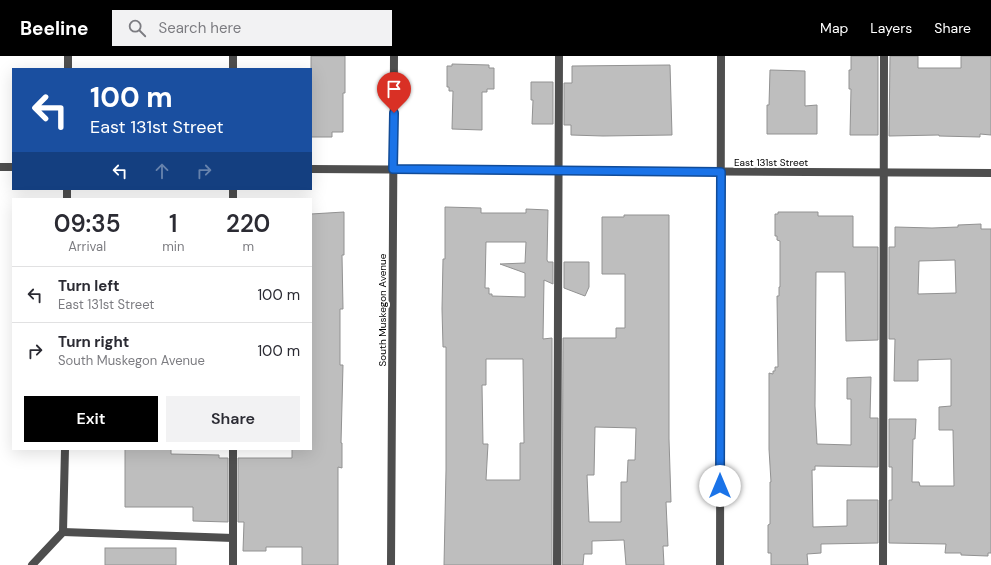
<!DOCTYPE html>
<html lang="en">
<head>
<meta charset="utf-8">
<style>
	:root { --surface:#fff; --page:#f2f2f3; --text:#2b2b33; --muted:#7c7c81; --line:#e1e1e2; --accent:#000 }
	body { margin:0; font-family:"DM Sans",sans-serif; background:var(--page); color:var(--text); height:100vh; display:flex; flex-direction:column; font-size:15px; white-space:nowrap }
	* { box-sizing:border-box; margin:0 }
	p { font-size:13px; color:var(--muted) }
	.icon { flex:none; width:22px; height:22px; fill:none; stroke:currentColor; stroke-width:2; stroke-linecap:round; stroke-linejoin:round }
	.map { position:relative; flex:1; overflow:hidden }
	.drawer { position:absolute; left:12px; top:142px; width:300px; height:252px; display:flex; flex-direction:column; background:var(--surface); border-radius:0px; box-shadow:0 4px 16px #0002 }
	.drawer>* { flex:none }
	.guide { position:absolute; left:12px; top:12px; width:300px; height:122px; border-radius:0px; box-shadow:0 4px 16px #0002; background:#1a4fa0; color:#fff; overflow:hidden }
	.pin { position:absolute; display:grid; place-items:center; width:34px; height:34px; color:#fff; margin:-41px -17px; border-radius:50% 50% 50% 0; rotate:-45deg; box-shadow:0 0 4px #0007 }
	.pin .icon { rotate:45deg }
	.me { position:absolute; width:44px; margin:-22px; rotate:0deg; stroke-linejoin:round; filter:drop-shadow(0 0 3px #0008) }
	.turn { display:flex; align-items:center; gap:14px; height:84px; padding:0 12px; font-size:18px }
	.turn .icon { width:52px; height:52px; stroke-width:2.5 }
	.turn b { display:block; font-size:28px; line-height:34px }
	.lanes { display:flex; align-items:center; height:38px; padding:0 12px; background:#0003; justify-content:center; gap:20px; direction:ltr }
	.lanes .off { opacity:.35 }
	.eta { display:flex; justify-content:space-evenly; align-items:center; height:68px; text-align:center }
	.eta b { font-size:24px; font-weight:600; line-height:28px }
	.cta { display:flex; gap:8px; margin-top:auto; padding:8px 12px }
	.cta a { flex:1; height:46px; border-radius:0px; background:var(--accent); color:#fff; font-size:16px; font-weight:600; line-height:46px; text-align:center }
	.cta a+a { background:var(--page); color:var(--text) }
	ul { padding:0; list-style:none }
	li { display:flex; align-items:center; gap:12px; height:56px; padding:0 12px; border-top:1px solid var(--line) }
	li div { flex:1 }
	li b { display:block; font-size:15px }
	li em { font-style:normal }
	header { display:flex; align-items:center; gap:24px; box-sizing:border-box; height:56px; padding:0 20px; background:var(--accent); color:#fff }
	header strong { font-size:19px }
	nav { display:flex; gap:22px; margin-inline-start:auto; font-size:14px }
	.search { width:280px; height:36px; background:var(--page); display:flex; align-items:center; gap:10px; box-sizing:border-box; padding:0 14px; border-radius:0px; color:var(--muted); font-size:15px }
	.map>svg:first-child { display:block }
</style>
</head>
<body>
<header>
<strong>Beeline</strong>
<div class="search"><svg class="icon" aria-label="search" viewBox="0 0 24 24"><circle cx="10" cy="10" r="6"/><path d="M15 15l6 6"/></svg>Search here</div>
<nav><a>Map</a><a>Layers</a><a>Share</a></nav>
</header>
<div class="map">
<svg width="991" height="509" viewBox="0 0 991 509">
	<rect width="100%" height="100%" fill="#fff"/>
	<!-- building -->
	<g fill="#bebebe" stroke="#929292" fill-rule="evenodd">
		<polygon points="311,0 345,0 345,37 343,37 343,76 332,76 332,81 311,81"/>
		<polygon points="851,0 878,0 878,79 850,79 851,33 849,33 849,14 851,14"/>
		<polygon points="890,0 918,0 918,12 961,12 961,0 991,0 991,79 980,78 980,81 939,80 939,79 889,80"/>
		<polygon points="452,8 489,9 489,12 494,12 494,33 487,33 487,36 482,36 482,74 452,73 453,35 449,35 449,31 447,31 447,10 452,10"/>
		<polygon points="670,9 672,79 603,80 571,79 571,69 564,69 564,27 572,27 572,10"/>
		<polygon points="770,14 805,15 805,50 817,49 817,78 767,78 767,49 769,49"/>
		<polygon points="531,26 553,26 553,68 532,68 533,44 531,44"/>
		<path d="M445 151 481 152V157H526V153L548 154 547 204 548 206H553V228L544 224 543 283 552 282V509H444L446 414V291H443L442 253 443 203H445ZM486 186H526L525 207 500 208 525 217V241L492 240V238H489V232H485ZM486 303H523L524 387H520V424H486L488 388H483L482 329H486Z"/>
		<polygon points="344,156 344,199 342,199 343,253 340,253 340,309 343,309 341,387 342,387 342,412 338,411 338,509 302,509 302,491 266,491 266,495 243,495 244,466 238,466 238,402 292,402 292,393 311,393 311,158"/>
		<polygon points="778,156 818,156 818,160 853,160 853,191 878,191 878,284 846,285 845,216 816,216 815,350 817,388 851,389 851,343 847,343 847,322 871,321 870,362 878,362 878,411 815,410 815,414 812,414 813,471 847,470 847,444 878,444 878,487 821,488 821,497 807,498 808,509 771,509 771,497 768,497 768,469 770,468 770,426 771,426 769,393 769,317 773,318 773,315 775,315 775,311 778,311 777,240 779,240 779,231 780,231 780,185 777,184 777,180 775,180 775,158 778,158"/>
		<path d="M624 159H669V383L671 446H666L668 490H663L664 509H626L624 484 592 485V498H584L583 509H562L563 282H616V272H625V218H602V161H624ZM595 371 636 372 635 404H628L627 426H621V466H589L587 419H594Z"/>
		<path d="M981 168V173H991V497H988V500L961 499V497H945L946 488 889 487V444H892V411H889V363H916L915 383H913L912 426H919L920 430H954L953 374H939V351L951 350V303L918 304V325H894L895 283H889V191H895V171L932 172 958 171V169ZM955 204 956 237 918 238 919 205Z"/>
		<polygon points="564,206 589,206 589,231 585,240 564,232"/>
		<polygon points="125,393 171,393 171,398 219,399 219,402 228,402 228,466 193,465 193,451 125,451"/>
		<rect x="105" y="492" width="71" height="17"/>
	</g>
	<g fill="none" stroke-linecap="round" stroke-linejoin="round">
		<!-- service -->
		<g stroke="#4e4e4e" stroke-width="8">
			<polyline points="233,13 233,0"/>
			<polyline points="233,133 233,143"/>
			<polyline points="63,476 233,482"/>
			<polyline points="233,509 233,393"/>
			<polyline points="557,509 559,0"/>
			<polyline points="883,509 884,0"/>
		</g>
		<!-- minor -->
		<g stroke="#4e4e4e" stroke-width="8">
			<polyline points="68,13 68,0"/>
			<polyline points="0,111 13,111"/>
			<polyline points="311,113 991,117"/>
			<polyline points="67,143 67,133"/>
			<polyline points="32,509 63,476 65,393"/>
			<polyline points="391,509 394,0"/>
			<polyline points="720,509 721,0"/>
		</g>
	</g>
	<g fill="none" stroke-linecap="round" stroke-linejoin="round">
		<!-- route casing -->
		<g stroke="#114b97" stroke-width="10">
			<polyline id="route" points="394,57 393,113 721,116 720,430"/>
		</g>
		<!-- route -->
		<use href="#route" stroke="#1a73e8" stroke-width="7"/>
	</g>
	<g text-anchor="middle" stroke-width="4" stroke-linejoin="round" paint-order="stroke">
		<!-- street labels -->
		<g font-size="10" fill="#000" stroke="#fff">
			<text x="771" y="110">East 131st Street</text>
			<text transform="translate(382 254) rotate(-90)" y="4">South Muskegon Avenue</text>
		</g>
	</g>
</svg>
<div class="pin" style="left:394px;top:57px;background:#d93025"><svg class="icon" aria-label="arrive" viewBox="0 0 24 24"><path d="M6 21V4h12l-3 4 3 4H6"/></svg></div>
<svg class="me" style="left:720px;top:430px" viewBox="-20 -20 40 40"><circle r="19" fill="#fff"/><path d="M0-13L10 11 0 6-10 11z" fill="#1a73e8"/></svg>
<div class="guide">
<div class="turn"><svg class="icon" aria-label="left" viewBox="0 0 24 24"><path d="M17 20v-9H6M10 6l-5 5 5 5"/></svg><div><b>100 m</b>East 131st Street</div></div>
<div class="lanes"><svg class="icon" aria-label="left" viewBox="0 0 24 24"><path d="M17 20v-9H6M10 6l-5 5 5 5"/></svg><svg class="icon off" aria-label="ahead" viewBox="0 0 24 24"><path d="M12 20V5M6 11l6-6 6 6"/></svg><svg class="icon off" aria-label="right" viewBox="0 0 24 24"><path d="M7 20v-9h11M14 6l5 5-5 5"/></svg></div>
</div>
<section class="drawer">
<div class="eta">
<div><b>09:35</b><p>Arrival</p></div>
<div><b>1</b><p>min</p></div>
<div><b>220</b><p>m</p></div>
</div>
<ul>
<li><svg class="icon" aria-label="left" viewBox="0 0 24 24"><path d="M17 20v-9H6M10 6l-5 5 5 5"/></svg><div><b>Turn left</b><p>East 131st Street</p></div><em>100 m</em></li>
<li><svg class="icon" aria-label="right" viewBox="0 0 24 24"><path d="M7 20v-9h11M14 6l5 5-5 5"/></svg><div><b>Turn right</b><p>South Muskegon Avenue</p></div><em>100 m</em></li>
</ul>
<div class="cta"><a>Exit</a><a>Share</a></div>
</section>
</div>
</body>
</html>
